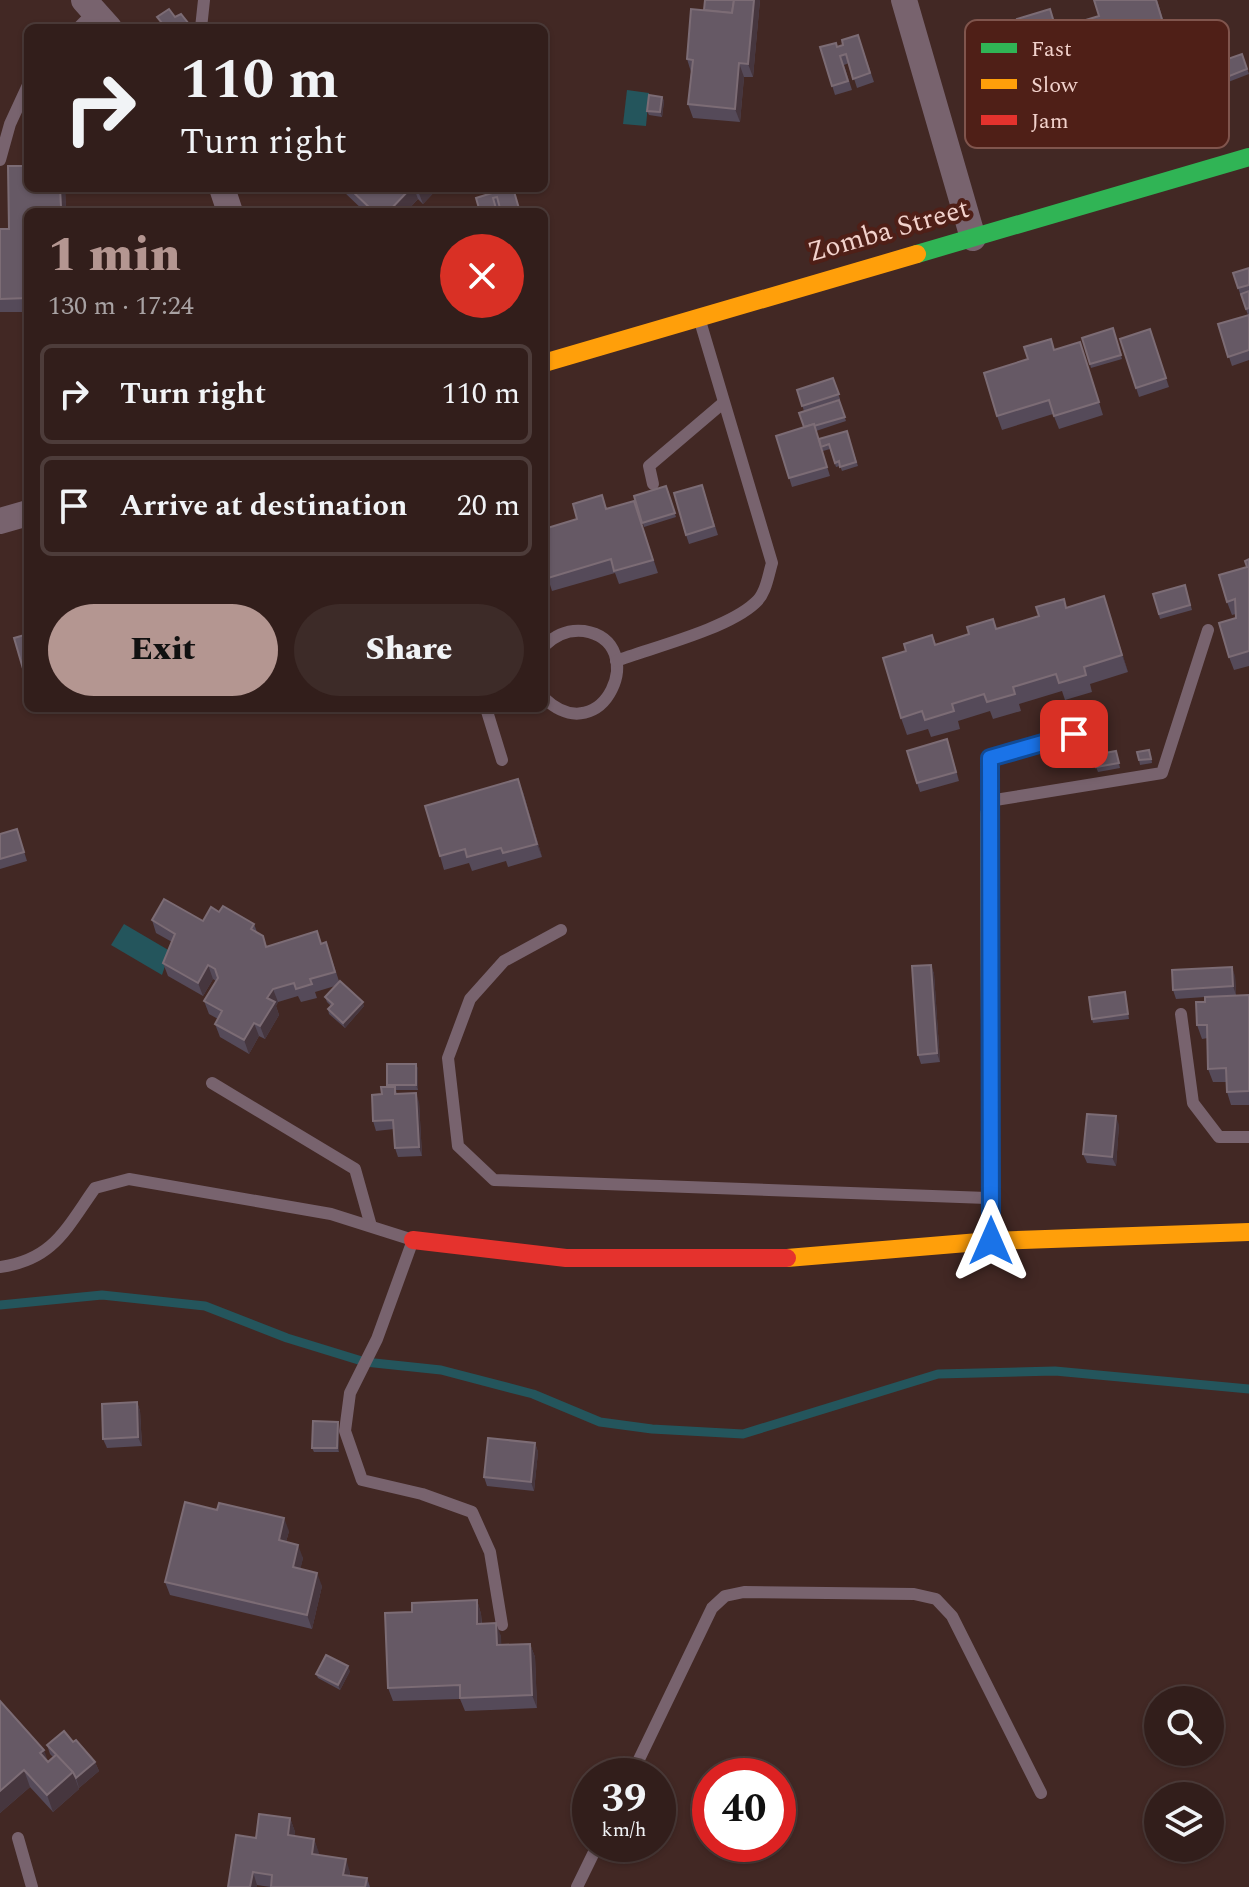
<!DOCTYPE html>
<html lang="en">
<head>
<meta charset="utf-8">
<style>
	:root { --surface:#321e1b; --page:#3d2b28; --text:#f1f3f6; --muted:#a8a2a3; --line:#4d3c3a; --accent:#b49691 }
	body { margin:0; font-family:Spectral,serif; background:var(--page); color:var(--text); height:100vh; display:flex; flex-direction:column; font-size:30px; white-space:nowrap }
	* { box-sizing:border-box; margin:0 }
	p { font-size:26px; color:var(--muted) }
	.icon { flex:none; width:44px; height:44px; fill:none; stroke:currentColor; stroke-width:2; stroke-linecap:round; stroke-linejoin:round }
	.map { position:relative; flex:1; overflow:hidden }
	.side { position:absolute; left:24px; top:208px; width:524px; height:504px; display:flex; flex-direction:column; background:var(--surface); border-radius:12px; box-shadow:0 2px 6px #0004,0 0 0 2px var(--line) }
	.side>* { flex:none }
	.banner { position:absolute; left:24px; top:24px; width:524px; height:168px; border-radius:12px; box-shadow:0 2px 6px #0004,0 0 0 2px var(--line); background:#321e1b; color:var(--text); overflow:hidden }
	.fabs { position:absolute; left:1144px; top:1686px; display:grid; gap:16px }
	.fabs a { display:grid; place-items:center; width:80px; height:80px; border-radius:50%; background:var(--surface); box-shadow:0 2px 6px #0004,0 0 0 2px var(--line); font-size:40px }
	.speed { position:absolute; left:572px; top:1758px; display:flex; gap:16px; font-size:40px; font-weight:700; text-align:center }
	.speed>* { display:grid; place-content:center; width:104px; height:104px; border-radius:50%; background:var(--surface); box-shadow:0 2px 6px #0004,0 0 0 2px var(--line); line-height:1 }
	.speed small { font-size:20px; font-weight:400 }
	.speed .limit { border:12px solid #d22; background:#fff; color:#111 }
	.pin { position:absolute; display:grid; place-items:center; width:68px; height:68px; color:#fff; margin:-34px; border-radius:16px; box-shadow:0 4px 12px #0006 }
	.me { position:absolute; width:88px; margin:-44px; rotate:0deg; stroke-linejoin:round; filter:drop-shadow(0 0 6px #0008) }
	.turn { display:flex; align-items:center; gap:28px; height:168px; padding:0 24px; font-size:36px }
	.turn .icon { width:104px; height:104px; stroke-width:2.5 }
	.turn b { display:block; font-size:56px; line-height:68px }
	.round { display:grid; place-items:center; flex:none; width:84px; height:84px; border-radius:42px; background:var(--page) }
	.headline { display:flex; align-items:center; justify-content:space-between; height:136px; padding:0 24px }
	h1 { font-size:48px; font-weight:800; line-height:60px; color:var(--accent) }
	.cta { display:flex; gap:16px; margin-top:auto; padding:16px 24px }
	.cta a { flex:1; height:92px; border-radius:48px; background:var(--accent); color:#111; font-size:32px; font-weight:800; line-height:92px; text-align:center }
	.cta a+a { background:var(--page); color:var(--text) }
	ul { padding:0; list-style:none }
	li { display:flex; align-items:center; gap:24px; height:100px; margin:0 16px 12px; padding:0 8px; border:4px solid var(--line); border-radius:12px }
	li div { flex:1 }
	li b { display:block; font-size:30px }
	li em { font-style:normal }
	.map>svg:first-child { display:block }
</style>
</head>
<body>
<div class="map">
<svg width="1249" height="1887" viewBox="0 0 1249 1887">
	<rect width="100%" height="100%" fill="#422824"/>
	<!-- water -->
	<g fill="#24555c">
		<polygon points="627,90 649,93 646,126 623,124"/>
		<polygon points="124,924 170,951 162,975 111,945"/>
	</g>
	<g fill="none" stroke-linecap="round" stroke-linejoin="round">
		<!-- stream -->
		<polyline stroke="#24555c" stroke-width="9" points="0,1305 102,1295 205,1306 287,1338 365,1362 441,1370 533,1394 600,1422 652,1429 743,1434 938,1374 1055,1371 1249,1389"/>
		<!-- lane -->
		<g stroke="#78636e" stroke-width="12">
			<polyline points="78,28 95,11"/>
			<polyline points="201,28 204,0"/>
			<polyline points="0,160 10,124 28,85"/>
			<polyline points="653,484 649,466 723,403"/>
			<path d="M544 646C555 635 567 629 584 631 652 642 603 754 544 698"/>
			<path d="M616 661C654 647 727 629 755 603 766 594 768 576 772 563L700 321"/>
			<polyline points="486,708 502,760"/>
			<polyline points="989,801 1162,773 1208,630"/>
			<polyline points="989,807 990,758 1102,726"/>
			<polyline points="561,930 504,961 470,999 448,1058 458,1146 494,1180 987,1198"/>
			<polyline points="1181,1014 1193,1103 1219,1137 1249,1137"/>
			<polyline points="212,1083 355,1169 371,1226"/>
			<path d="M0 1267C53 1260 66 1229 95 1188L129 1179 331 1214 413 1240 377 1339 350 1393 345 1431 362 1480 422 1494 472 1512 490 1552 502 1625"/>
			<polyline points="631,1776 712,1608 725,1596 744,1592 914,1594 936,1599 952,1616 1041,1793"/>
			<polyline points="18,1838 32,1887"/>
			<polyline points="577,1887 598,1844"/>
		</g>
		<!-- street -->
		<g stroke="#78636e" stroke-width="26">
			<polyline points="84,0 109,28"/>
			<polyline points="904,0 973,238"/>
			<polyline points="222,188 230,212"/>
			<polyline points="0,521 28,513"/>
		</g>
		<!-- fast -->
		<polyline stroke="#30b455" stroke-width="18" points="917,254 1249,157"/>
		<!-- slow -->
		<g stroke="#ff9f0a" stroke-width="18">
			<polyline points="544,363 917,254"/>
			<polyline points="989,814 991,1241"/>
			<polyline points="787,1258 991,1241 1249,1232"/>
		</g>
		<!-- jam -->
		<polyline stroke="#e5322d" stroke-width="18" points="413,1240 566,1258 787,1258"/>
	</g>
	<!-- wall -->
	<g fill="#554a59">
		<polygon points="705,0 760,0 753,77 744,77 740,122 693,118 688,104 691,72 687,59 704,10"/>
		<polygon points="1094,0 1157,0 1170,42 1120,57 1126,79 1068,96 1062,78 1037,85 1033,72 1056,29 1099,16"/>
		<polygon points="858,35 874,82 857,88 849,63 844,65 852,90 835,95 820,47 837,47 843,45"/>
		<polygon points="1242,54 1249,74 1223,84 1216,63"/>
		<polygon points="662,97 664,101 662,117 649,115 647,111"/>
		<polygon points="28,188 65,188 66,212 28,212 28,312 0,312 0,229 9,229"/>
		<polygon points="342,188 438,188 423,204 418,199 406,212 365,212 344,192"/>
		<polygon points="508,188 500,206 496,207 498,212 480,212 476,198"/>
		<polygon points="1249,268 1249,360 1232,366 1218,324 1248,315 1238,288"/>
		<polygon points="1113,328 1122,359 1091,368 1082,338"/>
		<polygon points="1150,329 1169,387 1139,397 1120,339"/>
		<polygon points="1080,342 1103,415 1059,429 1053,414 1002,430 997,416 1055,350"/>
		<polygon points="833,378 840,399 804,411 797,390"/>
		<polygon points="839,400 846,421 816,431 819,439 847,431 858,466 842,471 840,466 836,467 830,449 823,451 821,447 830,476 792,487 776,436 804,427"/>
		<polygon points="666,486 676,517 644,527 634,496"/>
		<polygon points="705,494 718,535 689,544 686,535"/>
		<polygon points="634,501 658,573 619,584 615,573 552,591 544,566 577,519"/>
		<polygon points="1249,559 1249,666 1234,670 1229,657 1236,614 1232,615 1227,602 1247,567"/>
		<polygon points="1185,585 1192,610 1160,619 1153,594"/>
		<polygon points="1104,596 1128,672 1090,684 1092,692 1065,700 1062,691 1019,704 1021,711 993,719 990,711 958,721 960,729 931,737 928,729 907,735 901,718 906,651 932,635 936,644 969,634 993,619 997,629"/>
		<polygon points="950,748 959,781 920,792 917,783"/>
		<polygon points="1116,751 1120,768 1098,772 1096,767"/>
		<polygon points="1151,755 1152,763 1140,765 1139,760"/>
		<polygon points="523,792 542,857 508,867 506,861 472,871 469,863 444,870 440,856"/>
		<polygon points="17,829 27,861 0,869 0,834"/>
		<polygon points="219,912 254,924 257,932 263,936 267,947 321,944 326,942 339,981 364,1006 345,1028 329,1014 328,1009 331,1006 327,1002 325,997 335,986 315,992 317,998 301,1002 298,996 278,1002 276,1006 279,1015 265,1039 259,1036 249,1054 220,1037 215,1024 218,1019 209,1014 204,1001 216,981 213,979 203,996 168,976 163,963 172,942 156,933 152,920 203,921"/>
		<polygon points="931,965 934,974 940,1062 921,1064 918,1055"/>
		<polygon points="1235,976 1236,995 1249,995 1249,1105 1231,1105 1227,1092 1226,1082 1213,1082 1208,1069 1208,1038 1202,1039 1197,1025 1205,1002 1205,997 1176,999 1173,990"/>
		<polygon points="1125,992 1129,1019 1093,1023 1092,1019"/>
		<polygon points="416,1064 418,1069 418,1090 396,1090 397,1094 419,1102 422,1156 398,1157 395,1148 394,1129 376,1131 373,1121 382,1094 388,1087 387,1085"/>
		<polygon points="1119,1125 1116,1166 1087,1163 1083,1154"/>
		<polygon points="137,1402 140,1411 142,1446 107,1448 103,1439"/>
		<polygon points="339,1426 339,1452 314,1452 312,1448"/>
		<polygon points="535,1443 538,1452 534,1491 487,1486 484,1477"/>
		<polygon points="289,1531 286,1542 303,1558 300,1569 322,1586 312,1629 170,1595 165,1582"/>
		<polygon points="477,1600 481,1614 482,1624 501,1636 501,1645 530,1644 535,1657 537,1708 465,1711 460,1699 393,1701 388,1688 412,1612"/>
		<polygon points="350,1671 340,1690 318,1678 316,1674"/>
		<polygon points="0,1701 48,1761 53,1757 50,1754 47,1745 73,1742 95,1762 99,1771 79,1788 78,1785 79,1789 53,1812 30,1787 0,1813"/>
		<polygon points="290,1818 295,1832 294,1836 314,1839 319,1855 350,1872 350,1876 367,1878 370,1887 270,1887 257,1885 257,1887 228,1887 256,1838"/>
	</g>
	<!-- shaded-wall -->
	<g fill="#46363e">
		<polygon points="754,0 760,0 753,77 748,64"/>
		<polygon points="739,63 744,77 740,122 735,109"/>
		<polygon points="662,97 664,101 662,117 660,112"/>
		<polygon points="60,188 65,188 66,212 63,212 61,207"/>
		<polygon points="411,188 414,188 418,199 406,212 388,212"/>
		<polygon points="421,188 438,188 423,204 418,191"/>
		<polygon points="1104,596 1110,614 1128,672 1122,655"/>
		<polygon points="518,779 523,792 542,857 537,844"/>
		<polygon points="208,965 213,979 203,996 198,983"/>
		<polygon points="931,965 934,974 940,1062 937,1053"/>
		<polygon points="1232,967 1235,976 1236,995 1233,986"/>
		<polygon points="273,989 278,1002 276,1006 279,1015 265,1039 260,1026 267,998"/>
		<polygon points="363,1002 364,1006 345,1028 343,1023"/>
		<polygon points="254,1023 259,1036 249,1054 244,1040"/>
		<polygon points="416,1064 418,1069 418,1090 416,1085"/>
		<polygon points="416,1093 419,1102 422,1156 419,1147"/>
		<polygon points="1116,1116 1119,1125 1116,1166 1112,1157"/>
		<polygon points="137,1402 140,1411 142,1446 138,1437"/>
		<polygon points="338,1422 339,1426 339,1452 337,1448"/>
		<polygon points="535,1443 538,1452 534,1491 531,1482"/>
		<polygon points="284,1518 289,1531 283,1553 279,1540"/>
		<polygon points="298,1545 303,1558 298,1580 293,1567"/>
		<polygon points="317,1573 322,1586 312,1629 307,1615"/>
		<polygon points="477,1600 481,1614 482,1637 477,1624"/>
		<polygon points="496,1623 501,1636 502,1659 497,1645"/>
		<polygon points="530,1644 535,1657 537,1708 532,1695"/>
		<polygon points="348,1666 350,1671 340,1690 338,1685"/>
		<polygon points="44,1750 50,1767 40,1753"/>
		<polygon points="95,1762 99,1771 79,1788 76,1778"/>
		<polygon points="24,1770 30,1787 0,1813 0,1791"/>
		<polygon points="73,1772 79,1789 53,1812 47,1795"/>
		<polygon points="290,1818 295,1832 292,1849 288,1835"/>
		<polygon points="314,1839 319,1853 317,1867 312,1854"/>
		<polygon points="346,1859 350,1872 348,1887 343,1875"/>
		<polygon points="253,1872 257,1885 257,1887 250,1887"/>
	</g>
	<!-- building -->
	<g fill="#665965" stroke="#7c6c75" stroke-width="2">
		<polygon points="705,0 734,0 732,13 704,10"/>
		<polygon points="734,0 754,0 748,64 739,63 735,109 688,104 693,60 687,59 691,9 732,13"/>
		<polygon points="1094,0 1156,0 1165,29 1115,44 1121,66 1063,83 1057,64 1033,72 1017,19 1050,9 1056,29 1099,16"/>
		<polygon points="169,9 175,17 181,14 189,24 184,28 166,28 157,17"/>
		<polygon points="858,35 870,73 853,79 846,54 840,56 848,81 832,86 820,47 836,43 837,47 843,45 842,40"/>
		<polygon points="1242,54 1247,69 1222,79 1216,63"/>
		<polygon points="649,95 662,97 660,112 647,111"/>
		<polygon points="8,166 28,166 28,188 60,188 61,207 41,207 41,212 28,212 28,298 0,299 0,229 9,229"/>
		<polygon points="349,188 411,188 388,212 374,212"/>
		<polygon points="508,188 513,188 520,212 501,212 497,197 493,198 497,212 480,212 476,198"/>
		<polygon points="1249,268 1249,285 1238,288 1233,273"/>
		<polygon points="1249,291 1249,308 1246,309 1241,294"/>
		<polygon points="1249,315 1249,350 1228,357 1218,324"/>
		<polygon points="1113,328 1121,355 1090,364 1082,338"/>
		<polygon points="1150,329 1166,378 1136,388 1120,339"/>
		<polygon points="1051,339 1054,350 1080,342 1099,402 1054,416 1049,400 997,416 984,373 1028,359 1024,347"/>
		<polygon points="833,378 839,394 802,406 797,390"/>
		<polygon points="839,400 845,417 814,426 814,424 804,427 799,413"/>
		<polygon points="814,424 827,467 789,478 776,436"/>
		<polygon points="847,431 856,462 840,467 839,461 835,463 829,444 821,447 819,439"/>
		<polygon points="702,485 714,526 686,535 674,493"/>
		<polygon points="666,486 675,513 642,523 634,496"/>
		<polygon points="602,495 606,509 634,501 653,560 614,571 611,559 548,578 544,566 544,529 577,519 573,504"/>
		<polygon points="1249,559 1249,651 1229,657 1219,623 1236,618 1235,599 1227,602 1219,575 1247,567 1245,561"/>
		<polygon points="1185,585 1190,605 1159,614 1153,594"/>
		<polygon points="1104,596 1122,655 1084,667 1086,675 1059,683 1056,674 1013,687 1015,694 987,702 984,694 952,704 954,711 925,720 922,711 901,718 883,658 906,651 904,644 932,635 935,645 969,634 967,627 993,619 996,629 1039,616 1036,607 1064,599 1066,608"/>
		<polygon points="28,634 28,671 24,672 14,638"/>
		<polygon points="947,739 956,772 917,783 907,751"/>
		<polygon points="1149,750 1151,759 1139,760 1137,752"/>
		<polygon points="1116,751 1119,763 1096,767 1094,755"/>
		<polygon points="518,779 537,844 503,853 501,848 467,857 465,849 440,856 425,806"/>
		<polygon points="17,829 24,852 0,859 0,834"/>
		<polygon points="164,899 203,921 211,907 219,912 223,906 254,924 251,929 263,936 266,947 317,931 321,944 326,942 335,972 310,979 312,984 296,989 294,983 273,989 267,998 275,1002 260,1026 254,1023 244,1040 215,1024 222,1011 204,1001 218,978 215,969 208,965 198,983 163,963 175,934 152,920"/>
		<polygon points="931,965 937,1053 918,1055 912,966"/>
		<polygon points="1232,967 1233,986 1173,990 1172,970"/>
		<polygon points="340,981 363,1002 343,1023 328,1009 333,1004 325,997"/>
		<polygon points="1125,992 1128,1014 1092,1019 1089,997"/>
		<polygon points="1249,995 1249,1091 1227,1092 1226,1068 1208,1069 1207,1025 1197,1025 1196,1002 1205,1002 1205,997"/>
		<rect x="387" y="1064" width="29" height="21"/>
		<polygon points="381,1087 395,1087 395,1094 416,1093 419,1147 395,1148 393,1120 373,1121 372,1095 382,1094"/>
		<polygon points="1087,1114 1116,1116 1112,1157 1083,1154"/>
		<polygon points="137,1402 138,1437 103,1439 102,1404"/>
		<polygon points="313,1421 338,1422 337,1448 312,1448"/>
		<polygon points="488,1438 535,1443 531,1482 484,1477"/>
		<polygon points="185,1502 217,1510 219,1503 284,1518 279,1540 298,1545 293,1567 317,1573 307,1615 165,1582"/>
		<polygon points="477,1600 477,1624 496,1623 497,1645 530,1644 532,1695 460,1698 460,1685 388,1688 385,1613 412,1612 412,1603"/>
		<polygon points="326,1655 348,1666 338,1685 316,1674"/>
		<polygon points="0,1701 44,1750 40,1753 48,1762 57,1754 73,1772 47,1795 24,1770 0,1791"/>
		<polygon points="64,1731 73,1742 76,1740 95,1762 76,1778 73,1772 47,1745"/>
		<polygon points="259,1814 290,1818 288,1835 314,1839 312,1854 346,1859 343,1875 367,1878 365,1887 271,1887 272,1875 253,1872 250,1887 228,1887 236,1835 256,1838"/>
	</g>
	<g fill="none" stroke-linecap="round" stroke-linejoin="round">
		<!-- route casing -->
		<g stroke="#114b97" stroke-width="20">
			<polyline id="route" points="991,1241 990,758 1074,734"/>
		</g>
		<!-- route -->
		<use href="#route" stroke="#1a73e8" stroke-width="14"/>
	</g>
	<g text-anchor="middle" stroke-width="8" stroke-linejoin="round" paint-order="stroke">
		<!-- street labels -->
		<g font-size="28" fill="#f2d2cc" stroke="#4f1f17">
			<text transform="translate(888 229) rotate(-16)" y="10">Zomba Street</text>
		</g>
	</g>
	<!-- legend -->
	<rect x="965" y="20" width="264" height="128" rx="12" fill="#4f1f17" stroke="#80554d" stroke-width="2"/>
	<rect x="981" y="43" width="36" height="10" fill="#30b455"/>
	<rect x="981" y="79" width="36" height="10" fill="#ff9f0a"/>
	<rect x="981" y="115" width="36" height="10" fill="#e5322d"/>
	<g font-size="22" fill="#f2d2cc">
		<text x="1031" y="56">Fast</text>
		<text x="1031" y="92">Slow</text>
		<text x="1031" y="128">Jam</text>
	</g>
</svg>
<div class="fabs">
<a><svg class="icon" aria-label="search" viewBox="0 0 24 24"><circle cx="10" cy="10" r="6"/><path d="M15 15l6 6"/></svg></a>
<a><svg class="icon" aria-label="layers" viewBox="0 0 24 24"><path d="M12 4l9 5-9 5-9-5zM3 14l9 5 9-5"/></svg></a>
</div>
<div class="speed"><div>39<small>km/h</small></div><div class="limit">40</div></div>
<div class="pin" style="left:1074px;top:734px;background:#d93025"><svg class="icon" aria-label="arrive" viewBox="0 0 24 24"><path d="M6 21V4h12l-3 4 3 4H6"/></svg></div>
<svg class="me" style="left:991px;top:1241px" viewBox="-20 -20 40 40"><path d="M0-17L14 15 0 8-14 15z" fill="#1a73e8" stroke="#fff" stroke-width="4"/></svg>
<div class="banner">
<div class="turn"><svg class="icon" aria-label="right" viewBox="0 0 24 24"><path d="M7 20v-9h11M14 6l5 5-5 5"/></svg><div><b>110 m</b>Turn right</div></div>
</div>
<section class="side">
<div class="headline"><div><h1>1 min</h1><p>130 m · 17:24</p></div><a class="round" style="background:#d93025;color:#fff"><svg class="icon" aria-label="close" viewBox="0 0 24 24"><path d="M6 6l12 12M18 6L6 18"/></svg></a></div>
<ul>
<li><svg class="icon" aria-label="right" viewBox="0 0 24 24"><path d="M7 20v-9h11M14 6l5 5-5 5"/></svg><div><b>Turn right</b></div><em>110 m</em></li>
<li><svg class="icon" aria-label="arrive" viewBox="0 0 24 24"><path d="M6 21V4h12l-3 4 3 4H6"/></svg><div><b>Arrive at destination</b></div><em>20 m</em></li>
</ul>
<div class="cta"><a>Exit</a><a>Share</a></div>
</section>
</div>
</body>
</html>
